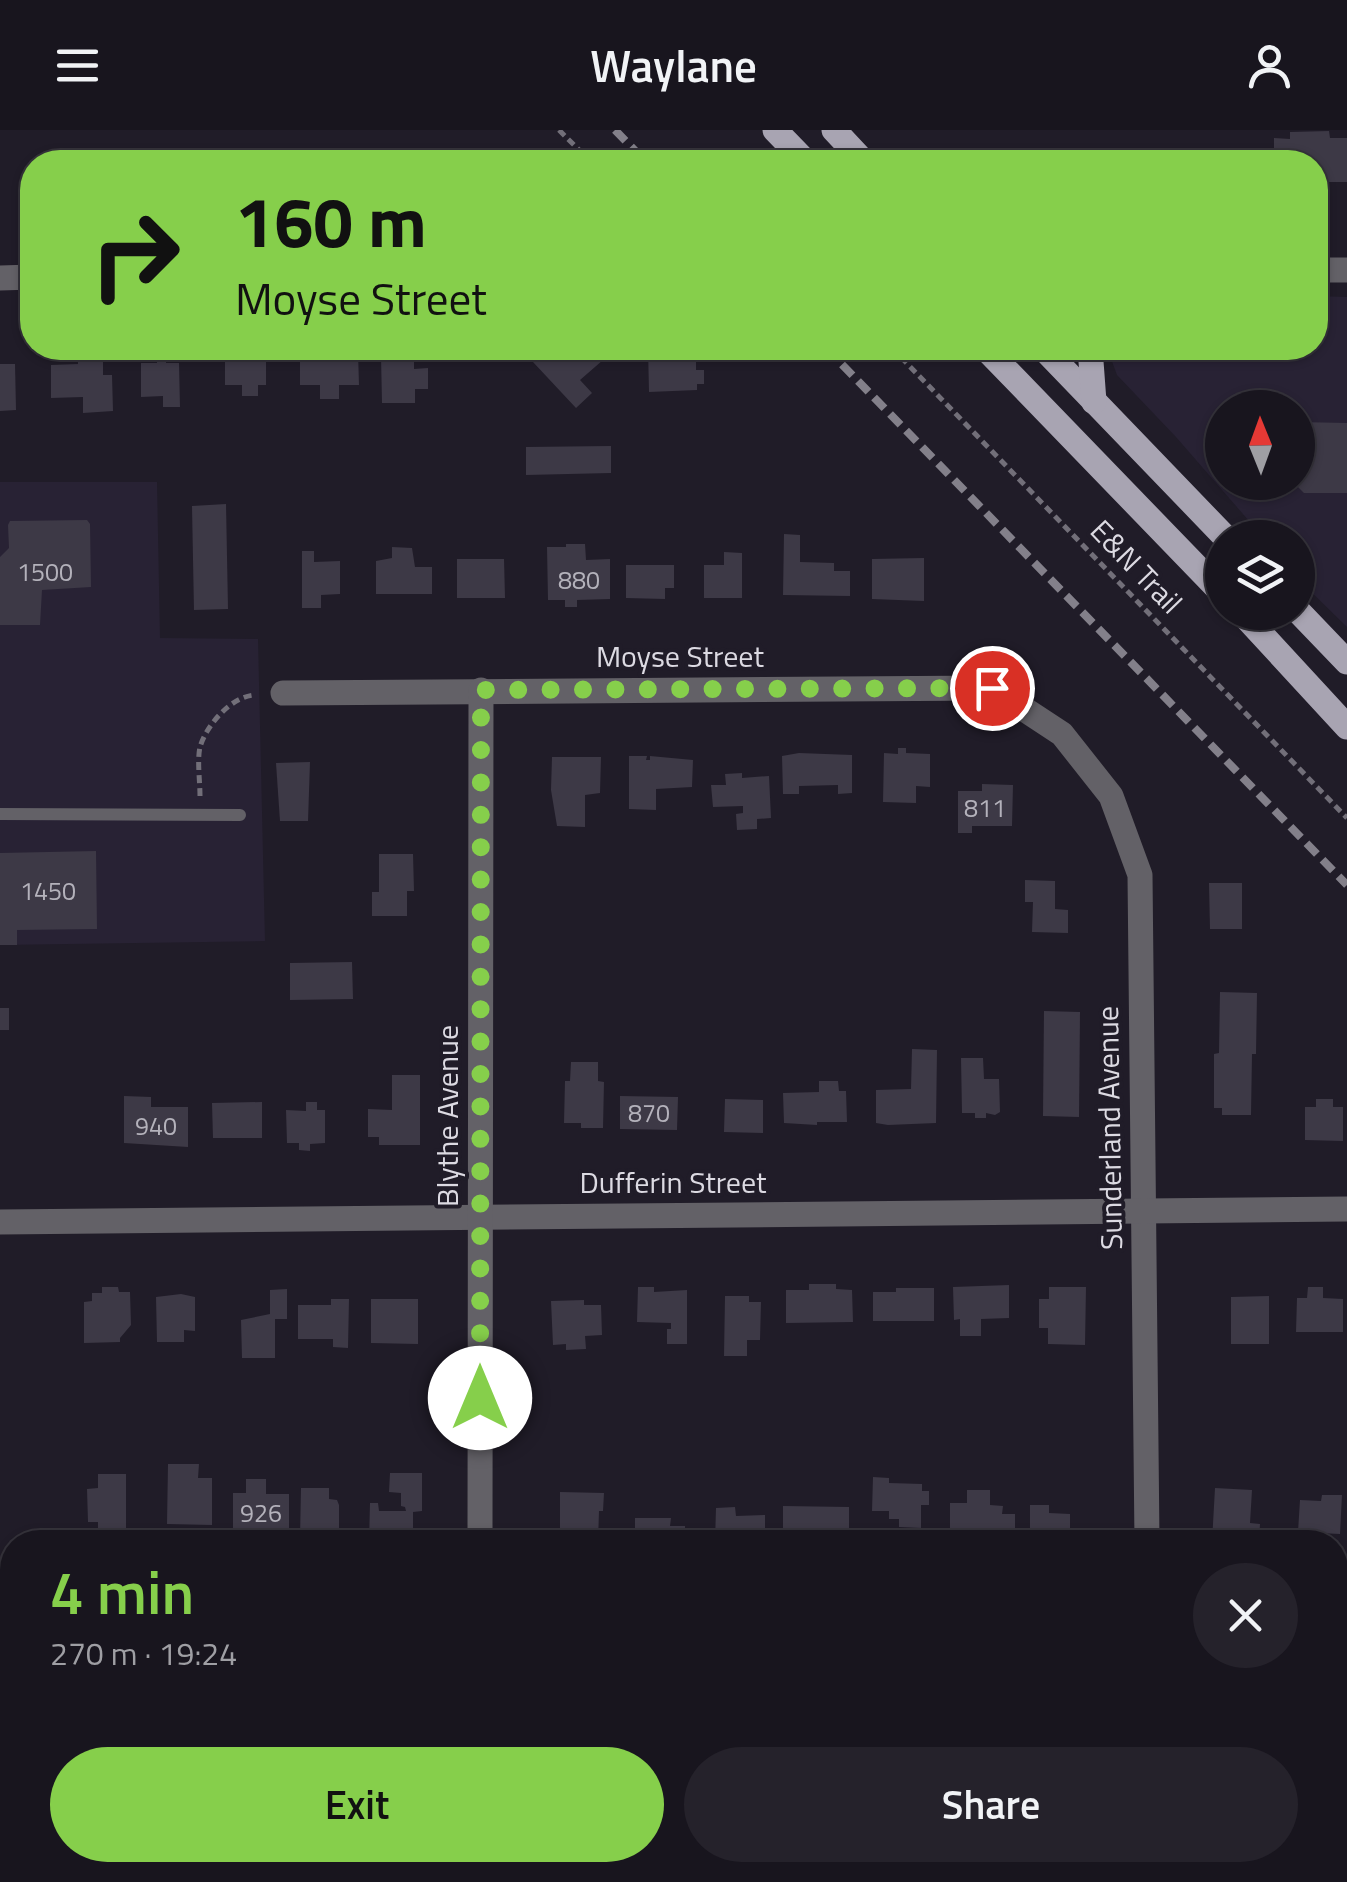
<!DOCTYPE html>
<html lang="en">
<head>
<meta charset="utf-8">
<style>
	:root { --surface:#18151e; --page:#25222b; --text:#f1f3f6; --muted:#9f9fa4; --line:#36343c; --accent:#86cf4b }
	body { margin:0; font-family:"Titillium Web",sans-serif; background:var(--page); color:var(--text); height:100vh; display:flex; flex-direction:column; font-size:38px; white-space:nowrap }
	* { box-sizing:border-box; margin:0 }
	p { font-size:32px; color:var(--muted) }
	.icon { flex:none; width:55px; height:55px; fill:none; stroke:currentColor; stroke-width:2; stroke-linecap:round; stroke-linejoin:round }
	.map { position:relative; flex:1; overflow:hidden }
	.panel { position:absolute; left:0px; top:1400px; width:1348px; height:352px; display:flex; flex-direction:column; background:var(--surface); border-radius:40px 40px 0 0; box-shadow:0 2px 8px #0004,0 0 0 2px var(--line) }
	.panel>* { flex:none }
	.guide { position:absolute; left:20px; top:20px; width:1308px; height:210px; border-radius:40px; box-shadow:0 2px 8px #0004,0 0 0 2px var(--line); background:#86cf4b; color:#111; overflow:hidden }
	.needle { width:65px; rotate:359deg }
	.fabs { position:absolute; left:1205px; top:260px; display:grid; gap:20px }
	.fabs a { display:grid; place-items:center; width:110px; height:110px; border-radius:50%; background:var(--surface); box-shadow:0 2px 8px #0004,0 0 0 2px var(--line); font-size:50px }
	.pin { position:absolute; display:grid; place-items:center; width:85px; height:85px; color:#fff; margin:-42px; border:5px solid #fff; border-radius:50%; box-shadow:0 2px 10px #0007 }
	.me { position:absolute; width:110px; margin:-55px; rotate:0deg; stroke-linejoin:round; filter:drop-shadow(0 0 8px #0008) }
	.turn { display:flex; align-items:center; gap:35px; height:210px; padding:0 50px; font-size:45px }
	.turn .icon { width:130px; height:130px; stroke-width:2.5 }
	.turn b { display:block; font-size:70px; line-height:85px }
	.round { display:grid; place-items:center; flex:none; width:105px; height:105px; border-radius:52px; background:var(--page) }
	.headline { display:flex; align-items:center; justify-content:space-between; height:170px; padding:0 50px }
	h1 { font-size:60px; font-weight:600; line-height:75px; color:var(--accent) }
	.action { display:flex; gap:20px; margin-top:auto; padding:20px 50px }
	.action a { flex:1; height:115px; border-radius:60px; background:var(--accent); color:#111; font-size:40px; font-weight:600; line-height:115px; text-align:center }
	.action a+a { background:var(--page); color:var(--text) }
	header { display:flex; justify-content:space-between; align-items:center; height:130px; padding:0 50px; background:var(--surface); font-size:45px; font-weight:600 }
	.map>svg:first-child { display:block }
</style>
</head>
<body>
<header><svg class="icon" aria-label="menu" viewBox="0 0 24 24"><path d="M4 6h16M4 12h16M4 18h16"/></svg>Waylane<svg class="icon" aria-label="person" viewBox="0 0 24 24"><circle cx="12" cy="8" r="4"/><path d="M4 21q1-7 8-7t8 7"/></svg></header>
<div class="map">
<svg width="1347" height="1752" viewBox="0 0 1347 1752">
	<rect width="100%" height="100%" fill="#201c28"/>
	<!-- built -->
	<g fill="#282234" fill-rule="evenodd">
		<path d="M1315 166 1347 167V497L1298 449V408L1263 407 1176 307 1117 245 1107 218H1315ZM1222 278H1298V352H1222Z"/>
		<polygon points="0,352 157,352 160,508 258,509 265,811 0,815"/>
	</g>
	<!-- building -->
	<g fill="#3d3946">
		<polygon points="1329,1 1330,8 1347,8 1347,52 1315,52 1315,32 1274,32 1274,8 1290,9 1290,2"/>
		<polygon points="549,218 592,218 603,230 580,250 592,263 576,278 533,232"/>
		<polygon points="648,218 696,219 696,240 704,240 704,254 697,254 697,260 649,262"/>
		<polygon points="394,220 400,220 400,225 414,225 414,239 428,238 428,259 415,259 415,273 382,273 381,226 395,226"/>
		<polygon points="225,222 266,222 266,255 258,255 258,266 242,266 242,255 225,255"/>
		<polygon points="358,222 359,255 339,255 339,269 320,269 320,255 300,255 300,223"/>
		<polygon points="166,223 166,233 179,233 180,277 163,277 163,266 141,267 141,233 157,233 157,224"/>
		<polygon points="78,228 103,228 103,245 112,245 113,281 83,283 83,267 51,268 51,235 78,234"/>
		<polygon points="0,234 15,234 16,280 0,281"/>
		<polygon points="1298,292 1347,293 1347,363 1304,363 1293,352 1298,352"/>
		<polygon points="611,316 611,343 526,345 526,317"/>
		<polygon points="226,374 228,479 194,480 192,376"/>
		<polygon points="87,390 90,394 91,457 42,460 40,495 0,495 0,427 9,418 8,395 10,391"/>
		<polygon points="784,404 800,405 800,432 834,433 834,441 850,441 850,466 783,465"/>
		<polygon points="566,414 585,414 586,430 610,429 610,469 577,470 577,477 565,477 565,470 548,470 547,417 566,417"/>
		<polygon points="392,417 412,418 415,437 432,437 432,464 376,464 376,431 392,428"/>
		<polygon points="302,421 314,421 314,432 340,431 340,464 321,465 321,478 302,478"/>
		<polygon points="724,422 742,423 742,468 704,468 704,435 724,435"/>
		<polygon points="924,428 924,471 872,469 872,429"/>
		<polygon points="457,429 504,429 505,468 457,468"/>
		<polygon points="626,435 674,435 674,458 665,458 665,469 626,468"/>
		<polygon points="898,618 906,618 906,623 930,624 930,657 916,656 916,673 883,672 884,623 898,624"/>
		<polygon points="799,623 852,625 852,663 838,664 838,655 799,656 799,664 783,664 782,626"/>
		<polygon points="629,626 647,626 646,630 650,630 650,626 693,630 692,657 656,659 656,680 629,679"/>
		<polygon points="552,627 601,627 600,663 585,665 585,697 557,696 551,660"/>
		<polygon points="310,632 308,691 280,691 276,633"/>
		<polygon points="742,643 742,648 769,646 771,688 757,689 757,699 737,700 736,684 743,683 743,676 713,677 711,655 726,655 725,644"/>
		<polygon points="982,654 1013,655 1012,696 972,696 972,703 958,703 958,661 982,661"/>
		<polygon points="96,721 97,799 17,800 17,815 0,815 0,723"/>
		<polygon points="379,724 413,724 414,761 407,761 407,786 372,786 372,762 379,762"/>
		<polygon points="1025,750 1055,751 1055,779 1068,780 1068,803 1032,802 1033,772 1025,772"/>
		<polygon points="1209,753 1242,753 1242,799 1210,799"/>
		<polygon points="352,832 353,869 290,870 290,833"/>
		<polygon points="1220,862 1257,863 1256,924 1252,924 1251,985 1222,985 1222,978 1214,978 1214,924 1219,923"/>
		<rect x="0" y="878" width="9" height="22"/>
		<polygon points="1044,881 1080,882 1079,987 1043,986"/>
		<polygon points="912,919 937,920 936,993 888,995 876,993 876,960 911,959"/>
		<polygon points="961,928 983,928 984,949 999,949 1000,982 995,985 986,983 986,988 975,988 975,983 962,983"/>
		<polygon points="571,932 598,932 598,951 604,952 603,998 581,998 581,993 564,993 565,951 570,951"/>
		<polygon points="392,945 420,945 420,1015 379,1015 379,1007 368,1007 368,979 392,980"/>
		<polygon points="819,951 838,951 839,961 846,961 847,992 817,992 817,995 784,993 783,963 819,962"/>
		<polygon points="124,966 151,967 151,977 188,977 188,1017 124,1013"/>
		<polygon points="620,966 678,967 677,1000 620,999"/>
		<polygon points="725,969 763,970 763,1003 724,1002"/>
		<polygon points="1316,969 1333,969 1333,977 1343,977 1343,1011 1305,1010 1305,977 1316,977"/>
		<polygon points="262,972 262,1008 213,1008 212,973"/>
		<polygon points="306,972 317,972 317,980 325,980 325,1013 310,1014 310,1021 299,1020 299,1013 287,1013 286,980 306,981"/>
		<polygon points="809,1154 836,1154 836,1159 852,1160 853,1192 786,1193 786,1160 809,1160"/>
		<polygon points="1009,1155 1009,1188 981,1189 981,1206 960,1206 960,1189 954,1190 953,1157"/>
		<polygon points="102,1157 118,1157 119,1162 130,1162 131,1195 120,1208 120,1212 84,1213 84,1172 92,1171 92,1163 102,1163"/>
		<polygon points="638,1157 654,1157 654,1162 687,1160 687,1214 667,1214 667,1199 671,1199 671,1193 637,1192"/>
		<polygon points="1049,1157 1086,1157 1085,1215 1048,1214 1048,1198 1039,1198 1039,1169 1049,1169"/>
		<polygon points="1308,1157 1323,1157 1323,1168 1343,1169 1343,1202 1296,1202 1297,1168 1307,1168"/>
		<polygon points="896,1158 934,1158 934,1191 873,1191 873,1162 896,1162"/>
		<polygon points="287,1159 287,1189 275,1189 275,1228 242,1228 241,1190 270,1184 270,1160"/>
		<polygon points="181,1164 195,1167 195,1201 184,1200 184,1212 157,1212 156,1167"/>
		<polygon points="725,1166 749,1166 749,1172 761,1172 760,1210 747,1210 747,1226 724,1226"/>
		<polygon points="1269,1166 1269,1214 1231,1214 1231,1167"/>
		<polygon points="331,1169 349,1169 348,1218 333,1217 333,1209 298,1209 298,1175 331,1175"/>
		<polygon points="371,1169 418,1169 418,1214 371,1213"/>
		<polygon points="584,1170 584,1175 601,1175 602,1205 585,1206 586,1219 566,1220 566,1214 553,1215 551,1171"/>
		<polygon points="168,1334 199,1334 198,1348 212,1348 212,1395 167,1394"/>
		<polygon points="390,1343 422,1343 422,1381 413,1382 413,1412 369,1412 370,1373 378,1373 379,1381 406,1381 405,1377 401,1376 401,1363 389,1362"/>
		<polygon points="98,1344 126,1344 126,1399 98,1399 98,1392 88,1392 87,1359 98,1358"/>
		<polygon points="873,1347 889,1348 889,1353 922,1354 922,1361 929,1361 929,1375 921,1375 921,1398 899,1397 899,1389 889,1389 889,1381 872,1381"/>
		<polygon points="246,1349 266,1349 266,1364 289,1364 289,1402 233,1402 233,1363 246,1363"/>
		<polygon points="301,1358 329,1358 329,1369 337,1370 339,1375 339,1408 327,1408 327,1412 322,1412 322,1408 300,1408"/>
		<polygon points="1215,1358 1252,1360 1250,1393 1260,1394 1259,1410 1212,1412"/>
		<polygon points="967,1360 990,1360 990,1375 1003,1376 1002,1384 1015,1384 1015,1412 967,1412 967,1400 950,1400 950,1373 967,1373"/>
		<polygon points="560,1362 604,1363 603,1381 599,1381 598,1412 560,1412"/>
		<polygon points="1322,1365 1342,1365 1340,1404 1298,1402 1300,1370 1321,1371"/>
		<polygon points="1030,1375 1049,1375 1049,1383 1070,1384 1070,1412 1030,1412"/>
		<polygon points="783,1376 849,1377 849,1412 783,1412"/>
		<polygon points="735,1377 736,1386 765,1385 765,1412 715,1412 716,1378"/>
		<polygon points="635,1388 671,1388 670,1396 685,1396 685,1412 635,1412"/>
		<polygon points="0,1575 12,1577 12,1631 5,1630 6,1623 0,1623"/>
		<rect x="1335" y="1575" width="12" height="49"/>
		<rect x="382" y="1742" width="35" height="10"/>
		<polygon points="1347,1747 1347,1752 1299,1752 1299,1748"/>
	</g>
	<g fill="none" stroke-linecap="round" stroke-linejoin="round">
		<!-- path -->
		<g stroke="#726f79" stroke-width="5" stroke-dasharray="8 5" stroke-linecap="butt">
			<polyline points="559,0 591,32"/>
			<polyline points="892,218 1347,688"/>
			<path d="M200 666C200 651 197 631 200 617 207 594 232 566 255 565"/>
		</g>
		<!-- lane -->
		<polyline stroke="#636167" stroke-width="12" points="0,684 240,685"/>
		<!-- street -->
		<g stroke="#636167" stroke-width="25">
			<polyline points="1315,140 1347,140"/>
			<polyline points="0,148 32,147"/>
			<polyline points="283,563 992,558 1062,604 1111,666 1140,745 1147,1412"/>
			<polyline points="0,1092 1347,1079"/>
			<polyline points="480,1412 481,560"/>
			<polyline points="0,1498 12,1498"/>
			<polyline points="1335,1501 1347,1501"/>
			<polyline points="1150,1740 1151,1752"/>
			<polyline points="480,1752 480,1740"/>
		</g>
		<!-- primary -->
		<g stroke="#a8a4b2" stroke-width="25">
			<polyline points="775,0 806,32"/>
			<polyline points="834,0 864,32"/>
			<polyline points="985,218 1222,463"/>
			<polyline points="1043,218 1226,408"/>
			<polyline points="1090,218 1094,272"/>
			<polyline points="1298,481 1347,532"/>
			<polyline points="1241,482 1347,597"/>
		</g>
		<!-- rail -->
		<g stroke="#83808a" stroke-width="8" stroke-dasharray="15 8" stroke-linecap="butt">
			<polyline points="615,0 646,32"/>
			<polyline points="826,218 1347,755"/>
		</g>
	</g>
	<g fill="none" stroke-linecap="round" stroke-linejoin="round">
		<!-- route -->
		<polyline stroke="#86cf4b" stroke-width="18" stroke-dasharray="0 32.4" points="480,1268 481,560 992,558"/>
	</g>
	<g text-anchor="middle" stroke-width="8" stroke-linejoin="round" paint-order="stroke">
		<!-- number labels -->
		<g font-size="25" fill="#b4b2bb">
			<text x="45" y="451">1500</text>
			<text x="579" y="459">880</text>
			<text x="985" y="687">811</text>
			<text x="48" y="770">1450</text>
			<text x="649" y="992">870</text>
			<text x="156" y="1005">940</text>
			<text x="261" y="1392">926</text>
		</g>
		<!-- street labels -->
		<g font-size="30" fill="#dcdae2" stroke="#201c28">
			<text transform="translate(1136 437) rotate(46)" y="10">E&amp;N Trail</text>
			<text x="680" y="537">Moyse Street</text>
			<text transform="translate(448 986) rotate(-90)" y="10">Blythe Avenue</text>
			<text transform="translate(1110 998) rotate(-91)" y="10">Sunderland Avenue</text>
			<text x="673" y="1063">Dufferin Street</text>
		</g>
	</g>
</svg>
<div class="fabs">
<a><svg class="needle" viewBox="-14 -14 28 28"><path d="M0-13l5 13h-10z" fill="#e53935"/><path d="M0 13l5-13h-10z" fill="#9f9fa4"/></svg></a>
<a><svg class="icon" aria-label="layers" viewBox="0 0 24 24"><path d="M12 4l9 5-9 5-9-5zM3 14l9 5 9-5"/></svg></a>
</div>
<div class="pin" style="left:992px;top:558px;background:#d93025"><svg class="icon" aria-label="arrive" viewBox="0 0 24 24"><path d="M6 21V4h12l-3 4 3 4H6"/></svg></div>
<svg class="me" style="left:480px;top:1268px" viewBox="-20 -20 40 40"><circle r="19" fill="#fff"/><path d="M0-13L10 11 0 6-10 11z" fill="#86cf4b"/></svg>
<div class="guide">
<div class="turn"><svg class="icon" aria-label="right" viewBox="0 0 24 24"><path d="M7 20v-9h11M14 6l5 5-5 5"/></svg><div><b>160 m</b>Moyse Street</div></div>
</div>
<section class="panel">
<div class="headline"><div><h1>4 min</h1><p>270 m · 19:24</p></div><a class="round"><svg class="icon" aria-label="close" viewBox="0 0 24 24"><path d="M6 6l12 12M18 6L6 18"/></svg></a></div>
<div class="action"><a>Exit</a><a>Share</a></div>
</section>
</div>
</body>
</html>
